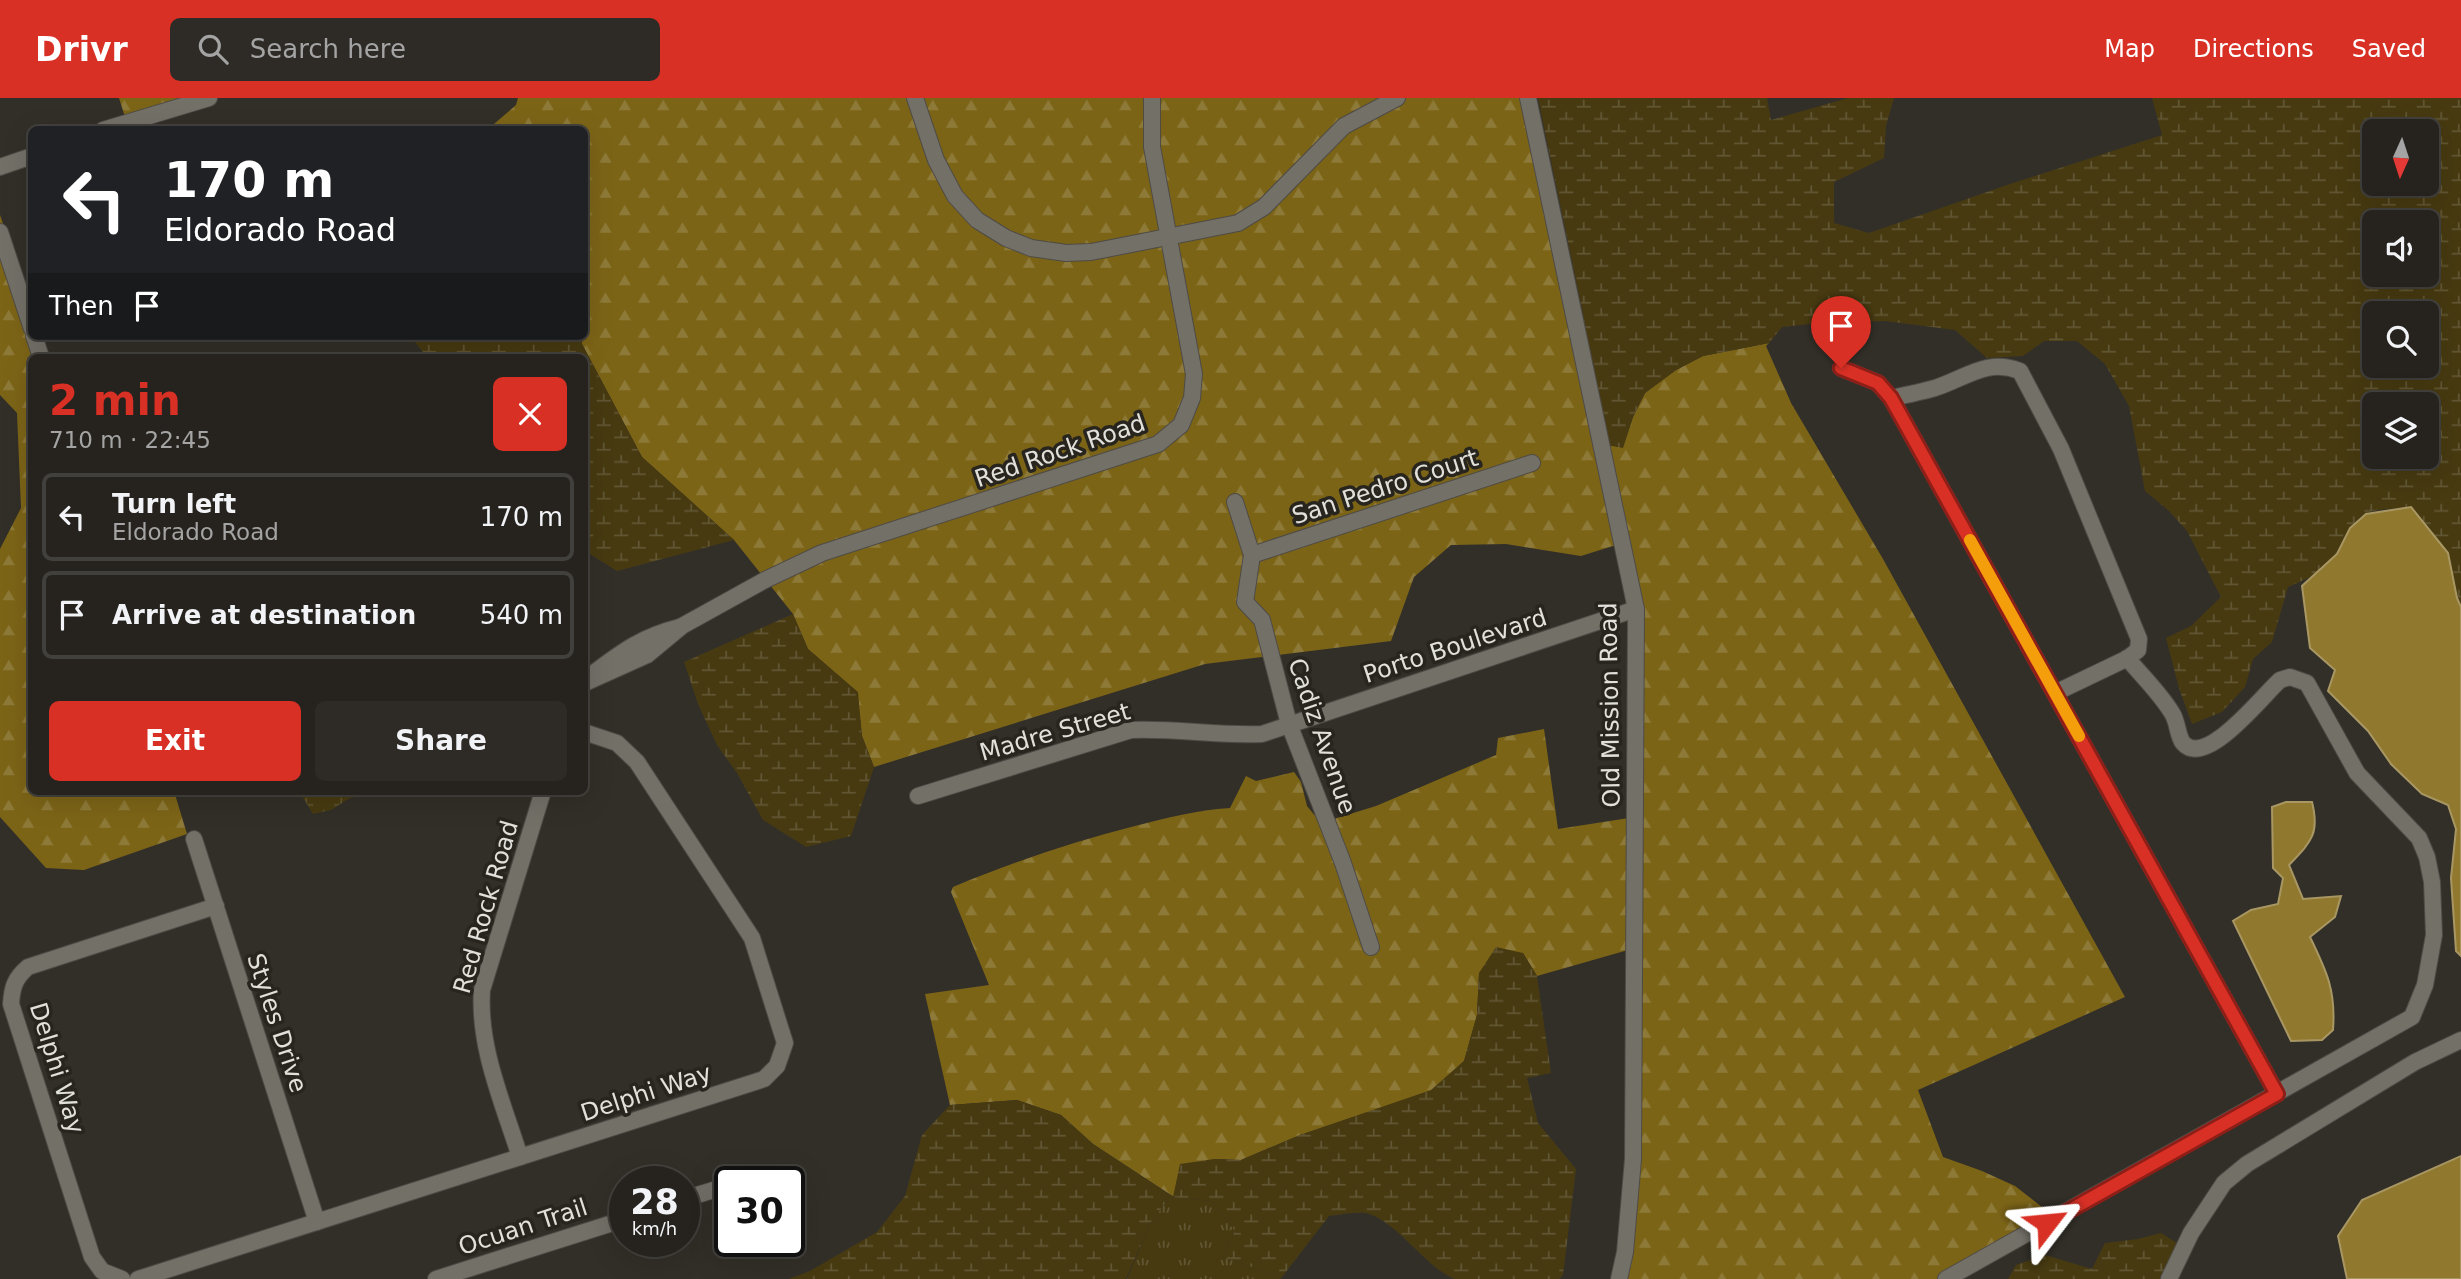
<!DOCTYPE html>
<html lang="en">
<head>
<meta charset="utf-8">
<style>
	:root { --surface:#26231e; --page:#2e2b27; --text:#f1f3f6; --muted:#a4a4a4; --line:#42403c; --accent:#d93025 }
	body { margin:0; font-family:"DejaVu Sans",sans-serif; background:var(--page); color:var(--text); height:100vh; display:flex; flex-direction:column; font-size:26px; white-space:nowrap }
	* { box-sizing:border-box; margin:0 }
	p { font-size:23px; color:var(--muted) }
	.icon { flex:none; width:38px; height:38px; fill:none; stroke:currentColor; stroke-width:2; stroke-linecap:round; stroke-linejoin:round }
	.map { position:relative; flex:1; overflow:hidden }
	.details { position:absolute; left:28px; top:256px; width:560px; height:441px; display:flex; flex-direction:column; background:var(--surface); border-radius:10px; box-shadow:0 7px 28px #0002,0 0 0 2px var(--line) }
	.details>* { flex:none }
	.hud { position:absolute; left:28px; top:28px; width:560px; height:214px; border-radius:10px; box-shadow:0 7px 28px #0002,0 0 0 2px var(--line); background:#202124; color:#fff; overflow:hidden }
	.needle { width:46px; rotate:183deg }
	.tools { position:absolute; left:2362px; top:21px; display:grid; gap:14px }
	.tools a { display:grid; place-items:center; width:77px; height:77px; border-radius:10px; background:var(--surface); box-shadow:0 7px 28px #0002,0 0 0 2px var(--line); font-size:35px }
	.speed { position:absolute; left:609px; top:1068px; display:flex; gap:14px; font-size:35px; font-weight:700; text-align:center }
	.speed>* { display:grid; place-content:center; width:91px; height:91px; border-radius:50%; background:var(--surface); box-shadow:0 7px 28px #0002,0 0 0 2px var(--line); line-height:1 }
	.speed small { font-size:18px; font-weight:400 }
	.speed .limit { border:4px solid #111; border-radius:10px; background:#fff; color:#111 }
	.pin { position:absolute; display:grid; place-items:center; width:60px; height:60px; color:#fff; margin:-72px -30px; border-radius:50% 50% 50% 0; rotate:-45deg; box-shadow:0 0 7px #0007 }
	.pin .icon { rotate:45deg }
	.me { position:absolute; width:77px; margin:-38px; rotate:61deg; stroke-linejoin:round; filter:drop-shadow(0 0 5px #0008) }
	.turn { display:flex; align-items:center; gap:24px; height:147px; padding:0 21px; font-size:32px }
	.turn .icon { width:91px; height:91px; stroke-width:2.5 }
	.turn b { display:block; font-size:49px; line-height:60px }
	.then { display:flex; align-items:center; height:66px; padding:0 21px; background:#0003; gap:14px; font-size:26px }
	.round { display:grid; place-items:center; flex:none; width:74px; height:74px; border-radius:10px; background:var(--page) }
	.overview { display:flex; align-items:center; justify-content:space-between; height:119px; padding:0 21px }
	h1 { font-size:42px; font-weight:700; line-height:52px; color:var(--accent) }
	.cta { display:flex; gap:14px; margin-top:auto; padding:14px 21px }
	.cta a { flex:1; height:80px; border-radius:10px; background:var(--accent); color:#fff; font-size:28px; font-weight:700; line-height:80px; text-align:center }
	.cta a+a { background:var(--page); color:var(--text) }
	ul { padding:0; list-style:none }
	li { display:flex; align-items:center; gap:21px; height:88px; margin:0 14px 10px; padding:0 7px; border:4px solid var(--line); border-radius:10px }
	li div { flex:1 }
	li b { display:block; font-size:26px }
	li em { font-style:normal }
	header { display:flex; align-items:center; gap:42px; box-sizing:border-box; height:98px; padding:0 35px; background:var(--accent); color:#fff }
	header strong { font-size:33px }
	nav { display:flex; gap:38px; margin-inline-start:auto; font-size:24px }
	.search { width:490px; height:63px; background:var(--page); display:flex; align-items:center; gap:18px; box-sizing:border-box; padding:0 24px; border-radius:10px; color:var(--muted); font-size:26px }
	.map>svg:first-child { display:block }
</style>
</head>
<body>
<header>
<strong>Drivr</strong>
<div class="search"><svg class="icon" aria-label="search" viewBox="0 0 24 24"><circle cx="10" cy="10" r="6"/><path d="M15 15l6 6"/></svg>Search here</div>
<nav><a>Map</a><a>Directions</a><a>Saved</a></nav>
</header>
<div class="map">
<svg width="2461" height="1181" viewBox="0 0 2461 1181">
	<defs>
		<pattern id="grass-tufts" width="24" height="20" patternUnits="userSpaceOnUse" patternTransform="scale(1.75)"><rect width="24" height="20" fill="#473a11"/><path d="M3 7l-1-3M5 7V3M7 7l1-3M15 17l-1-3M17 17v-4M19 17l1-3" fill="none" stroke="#615633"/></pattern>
		<pattern id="forest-firs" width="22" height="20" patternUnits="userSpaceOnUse" patternTransform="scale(1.75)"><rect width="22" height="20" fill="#7c6417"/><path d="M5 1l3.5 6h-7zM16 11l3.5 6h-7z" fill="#8e7a38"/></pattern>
		<pattern id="wetland-marsh" width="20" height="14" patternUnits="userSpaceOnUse" patternTransform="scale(1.75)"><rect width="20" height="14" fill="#473a11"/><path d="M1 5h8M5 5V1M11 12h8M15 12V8" fill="none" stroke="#615633"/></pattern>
	</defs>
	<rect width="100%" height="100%" fill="#322f28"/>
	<!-- grass -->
	<polygon fill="url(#grass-tufts)" points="1170,1099 1212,1103 1235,1133 1222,1159 1282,1179 1280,1181 1127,1181 1151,1124"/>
	<!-- forest -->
	<g fill="url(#forest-firs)">
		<polygon points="119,0 189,0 126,22"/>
		<polygon points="518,0 1523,0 1616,447 1581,458 1506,446 1451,447 1414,479 1391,543 1205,566 874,669 862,638 857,594 808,551 793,516 734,442 642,359 582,246 581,238 584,238 584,32 487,32 516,7"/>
		<polygon points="0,117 48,259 32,259 32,693 174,693 187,736 84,772 46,770 0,719 0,451 21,410 17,315 0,297"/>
		<polygon points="1769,245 1766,248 1791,305 1883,461 2125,899 1918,992 1943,1059 1982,1073 2015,1088 2042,1109 2023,1144 1957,1181 1624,1181 1642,604 1606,347 1623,349 1633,319 1645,295 1676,272 1703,258"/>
		<path d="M1544 631 1558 731 1629 720 1628 852 1537 878 1523 855 1479 875 1477 917 1464 963 1431 993 1300 1037 1241 1062 1214 1061 1174 1099 1093 1046 1061 1017 1017 1002 950 1007 925 896 989 887 951 794 953 789C1012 764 1073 744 1135 728 1167 720 1197 712 1230 710L1246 678 1256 683 1294 674 1301 684 1307 708 1321 725 1376 708 1496 657 1498 640Z"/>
	</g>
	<!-- wetland -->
	<g fill="url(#wetland-marsh)" fill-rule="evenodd">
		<path d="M1538 0H1767L1771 22 1848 0H1894L1886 28 1884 60 1834 84V125L1869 135 2010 86 2162 37 2152 0H2461V509L2411 409C2398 411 2379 410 2367 415 2350 423 2347 441 2338 455 2326 473 2307 481 2288 489L2272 544 2253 561 2245 589 2222 614 2192 626 2179 590 2166 540 2191 528 2221 499 2187 433 2168 412 2145 393 2129 308 2105 266 2077 243H2044L2023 258 1987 260 1955 232 1885 223 1820 225 1782 229 1769 245 1703 258 1676 272 1645 295 1633 319 1623 350 1606 347 1583 216ZM2375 33H2427V86H2375ZM2375 124H2427V177H2375ZM2375 215H2427V268H2375ZM2375 306H2427V359H2375Z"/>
		<polygon points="410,238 581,238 582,246 642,359 734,442 617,473 585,453 584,259 427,259"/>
		<polygon points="793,516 808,551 858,594 862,638 874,669 851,738 806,749 763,722 737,675 717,647 698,606 684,564"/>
		<polygon points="299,693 376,693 377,695 350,700 331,712 313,716"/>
		<path d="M1496 849 1523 855 1537 878 1551 975 1527 980 1538 1025 1576 1071 1563 1177 1559 1181H1455C1429 1172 1401 1129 1372 1117 1362 1112 1340 1117 1329 1118L1282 1179 1222 1159 1235 1133 1212 1103 1170 1099 1151 1124 1126 1181H789L810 1173 877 1134 905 1098 922 1037 950 1007 1017 1002 1061 1017 1093 1046 1173 1099 1180 1066 1214 1061 1241 1062 1300 1037 1431 992 1464 963 1477 917 1479 875Z"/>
		<polygon points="2161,1135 2183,1149 2165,1181 2008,1181 2016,1167 2045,1157 2092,1171 2105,1145 2138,1141"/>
	</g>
	<!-- water -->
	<g fill="#90782f" stroke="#a99763" stroke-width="2">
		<polygon points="2411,409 2448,455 2457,500 2461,509 2461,858 2456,853 2451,780 2456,731 2448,707 2422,696 2391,666 2368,633 2328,593 2335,572 2310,550 2302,488 2337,456 2350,430 2366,416"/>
		<path d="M2286 704H2312C2320 736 2311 744 2289 767L2303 801 2341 798 2335 819 2310 839C2327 874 2336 893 2333 932L2322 942 2291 943 2233 823 2251 812 2278 806 2283 780 2273 770 2272 709Z"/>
		<polygon points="2461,1058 2461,1181 2347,1181 2338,1138 2362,1102"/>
	</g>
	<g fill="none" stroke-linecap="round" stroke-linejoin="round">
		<!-- minor casing -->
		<g stroke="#4e4b46" stroke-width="18">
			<g id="minor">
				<polyline points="915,0 936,62 955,98 977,122 1006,140 1031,150 1066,155 1091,154 1238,125 1264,109 1344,28 1397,0"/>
				<polyline points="1528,0 1636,511 1633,1061 1625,1154 1619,1181"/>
				<polyline points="103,32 209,0"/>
				<polyline points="0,69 32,58"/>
				<polyline points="0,134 32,231"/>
				<polyline points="34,238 41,259"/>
				<polyline points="1841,270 1878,285 1891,300 2277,996"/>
				<path d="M1891 300C1906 297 1921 294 1935 290 1966 280 1987 260 2020 273L2061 351 2139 541 2138 552 2128 560 2055 595"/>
				<polyline points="1235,404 1252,457 1245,504 1262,522 1289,626 1343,765 1371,849"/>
				<polyline points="1252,457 1532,365"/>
				<path d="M595 574C624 552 644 538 680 529"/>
				<polyline points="587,584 647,557 682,528 765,482 822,455 1158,346 1181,327 1192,300 1194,276 1152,49 1152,0"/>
				<path d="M918 698 1131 632C1175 630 1218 638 1262 636L1636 511"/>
				<polyline points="194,741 317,1124"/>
				<path d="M520 1059C503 1005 478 949 482 892L543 693"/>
				<polyline points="684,1101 730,1087"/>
				<path d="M122 1181 102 1173 92 1159 11 906C12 889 15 880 28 869L216 808"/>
				<polyline points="138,1181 764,981 777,968 785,945 752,840 637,664 617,645 584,634"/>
				<polyline points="436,1181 625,1121"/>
				<path d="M1946 1181 2412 919 2425 887 2434 837 2432 784 2427 759 2419 740 2357 675 2307 585 2290 579 2280 582C2263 597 2206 671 2183 645 2177 637 2178 624 2172 615 2160 595 2142 578 2127 560"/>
				<polyline points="2169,1181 2191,1135 2224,1085 2247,1066 2415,964 2461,942"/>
			</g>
		</g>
		<!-- minor -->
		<use href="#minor" stroke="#737068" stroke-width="16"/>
	</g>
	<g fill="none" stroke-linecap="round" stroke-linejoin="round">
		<!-- route casing -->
		<g stroke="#8d1f18" stroke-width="18">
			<polyline id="route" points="1841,270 1878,285 1891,300 2277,996 2047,1125"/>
		</g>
		<!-- route -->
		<use href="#route" stroke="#d93025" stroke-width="12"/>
		<!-- slow -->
		<polyline stroke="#f59e0b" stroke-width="12" points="1970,442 2079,638"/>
	</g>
	<g text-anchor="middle" stroke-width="7" stroke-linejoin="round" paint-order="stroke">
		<!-- street labels -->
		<g font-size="24" fill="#e2e0db" stroke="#28251e">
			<text transform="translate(1060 353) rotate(-19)" y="8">Red Rock Road</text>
			<text transform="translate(1385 389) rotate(-18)" y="8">San Pedro Court</text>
			<text transform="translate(1455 548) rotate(-18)" y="8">Porto Boulevard</text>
			<text transform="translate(1610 607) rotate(-91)" y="8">Old Mission Road</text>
			<text transform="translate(1055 634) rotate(-16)" y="8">Madre Street</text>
			<text transform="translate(1322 638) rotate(71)" y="8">Cadiz Avenue</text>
			<text transform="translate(486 809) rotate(-74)" y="8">Red Rock Road</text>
			<text transform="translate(277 925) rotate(72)" y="8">Styles Drive</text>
			<text transform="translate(57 970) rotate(73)" y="8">Delphi Way</text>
			<text transform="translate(646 995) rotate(-18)" y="8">Delphi Way</text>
			<text transform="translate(523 1129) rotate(-18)" y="8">Ocuan Trail</text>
		</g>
	</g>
</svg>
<div class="tools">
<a><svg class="needle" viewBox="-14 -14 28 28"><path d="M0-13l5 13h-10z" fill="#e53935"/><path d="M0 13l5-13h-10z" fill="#a4a4a4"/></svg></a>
<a><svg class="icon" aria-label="sound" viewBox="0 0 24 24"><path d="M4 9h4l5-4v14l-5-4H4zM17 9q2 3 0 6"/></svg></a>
<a><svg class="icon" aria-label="search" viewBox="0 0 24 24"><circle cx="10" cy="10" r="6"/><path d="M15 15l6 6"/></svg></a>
<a><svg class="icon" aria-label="layers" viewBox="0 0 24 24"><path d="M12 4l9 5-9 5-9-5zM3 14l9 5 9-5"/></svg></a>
</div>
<div class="speed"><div>28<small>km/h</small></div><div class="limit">30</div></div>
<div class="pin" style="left:1841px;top:270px;background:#d93025"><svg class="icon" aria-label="arrive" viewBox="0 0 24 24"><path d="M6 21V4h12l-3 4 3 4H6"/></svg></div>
<svg class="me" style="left:2047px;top:1125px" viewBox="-20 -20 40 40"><path d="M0-17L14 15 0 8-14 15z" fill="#d93025" stroke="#fff" stroke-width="4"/></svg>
<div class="hud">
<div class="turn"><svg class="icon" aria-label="left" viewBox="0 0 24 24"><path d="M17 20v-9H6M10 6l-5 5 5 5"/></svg><div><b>170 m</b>Eldorado Road</div></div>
<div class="then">Then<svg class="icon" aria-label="arrive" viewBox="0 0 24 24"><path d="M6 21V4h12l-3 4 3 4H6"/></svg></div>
</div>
<section class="details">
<div class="overview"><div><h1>2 min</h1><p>710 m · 22:45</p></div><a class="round" style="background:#d93025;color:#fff"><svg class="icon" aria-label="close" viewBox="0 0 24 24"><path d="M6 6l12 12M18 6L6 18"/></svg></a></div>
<ul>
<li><svg class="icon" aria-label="left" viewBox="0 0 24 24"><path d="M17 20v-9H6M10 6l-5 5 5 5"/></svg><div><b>Turn left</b><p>Eldorado Road</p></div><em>170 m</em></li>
<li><svg class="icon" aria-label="arrive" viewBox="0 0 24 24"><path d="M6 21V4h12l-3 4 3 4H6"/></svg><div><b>Arrive at destination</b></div><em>540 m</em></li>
</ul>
<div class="cta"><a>Exit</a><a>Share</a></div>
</section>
</div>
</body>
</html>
